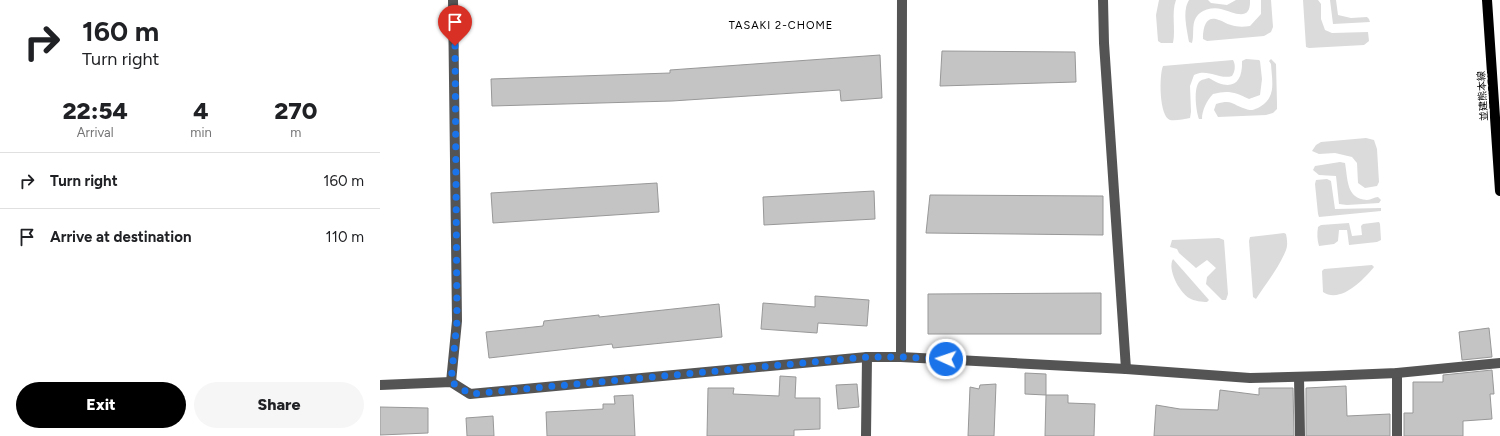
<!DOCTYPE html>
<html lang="en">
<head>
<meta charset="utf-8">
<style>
	:root { --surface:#fff; --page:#f6f6f6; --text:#202124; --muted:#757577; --line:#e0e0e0; --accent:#000 }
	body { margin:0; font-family:Figtree,"Noto Sans JP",sans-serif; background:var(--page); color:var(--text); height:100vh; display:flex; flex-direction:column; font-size:15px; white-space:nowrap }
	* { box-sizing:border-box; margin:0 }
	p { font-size:13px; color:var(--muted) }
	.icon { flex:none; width:22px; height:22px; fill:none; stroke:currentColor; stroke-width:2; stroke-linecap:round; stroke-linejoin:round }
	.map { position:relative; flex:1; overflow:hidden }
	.details { display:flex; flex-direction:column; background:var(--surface); width:380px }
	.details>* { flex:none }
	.guide { background:#fff; color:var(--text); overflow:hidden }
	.pin { position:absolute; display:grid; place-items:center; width:34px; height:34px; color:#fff; margin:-41px -17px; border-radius:50% 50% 50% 0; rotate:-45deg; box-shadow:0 0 4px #0007 }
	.pin .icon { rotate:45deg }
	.me { position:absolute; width:44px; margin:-22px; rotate:273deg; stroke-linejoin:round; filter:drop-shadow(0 0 3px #0008) }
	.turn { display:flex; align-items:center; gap:14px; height:84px; padding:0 16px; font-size:18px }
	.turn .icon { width:52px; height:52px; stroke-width:2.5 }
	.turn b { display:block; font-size:28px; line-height:34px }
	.eta { display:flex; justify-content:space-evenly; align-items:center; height:68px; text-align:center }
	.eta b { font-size:24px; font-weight:800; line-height:28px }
	.cta { display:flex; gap:8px; margin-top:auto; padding:8px 16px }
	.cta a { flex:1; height:46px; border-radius:24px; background:var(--accent); color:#fff; font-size:16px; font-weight:800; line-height:46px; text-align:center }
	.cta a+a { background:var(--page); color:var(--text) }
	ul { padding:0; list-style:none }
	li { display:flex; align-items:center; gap:12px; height:56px; padding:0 16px; border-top:1px solid var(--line) }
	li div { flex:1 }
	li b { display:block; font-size:15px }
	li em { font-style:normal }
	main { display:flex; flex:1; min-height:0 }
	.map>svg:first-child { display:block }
</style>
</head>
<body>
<main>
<section class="details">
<div class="guide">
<div class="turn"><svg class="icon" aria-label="right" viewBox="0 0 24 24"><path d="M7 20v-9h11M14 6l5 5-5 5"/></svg><div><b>160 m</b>Turn right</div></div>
</div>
<div class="eta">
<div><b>22:54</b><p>Arrival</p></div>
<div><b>4</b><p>min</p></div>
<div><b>270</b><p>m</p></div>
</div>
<ul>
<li><svg class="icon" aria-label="right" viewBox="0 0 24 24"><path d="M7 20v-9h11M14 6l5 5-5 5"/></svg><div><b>Turn right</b></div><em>160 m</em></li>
<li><svg class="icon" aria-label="arrive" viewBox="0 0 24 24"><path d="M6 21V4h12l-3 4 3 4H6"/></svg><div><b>Arrive at destination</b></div><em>110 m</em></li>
</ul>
<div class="cta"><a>Exit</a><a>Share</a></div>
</section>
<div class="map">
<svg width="1120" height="436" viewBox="0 0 1120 436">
	<rect width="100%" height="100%" fill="#fff"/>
	<!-- green -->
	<g fill="#dbdbdb">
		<path d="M779 0H796C791 13 796 29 793 43H781L778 41 776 15Z"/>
		<path d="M809 0H828L831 3 847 5 856 0H870C871 23 853 12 841 9 834 7 825 9 820 13 810 21 815 33 812 43L809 42C807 29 802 11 809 0Z"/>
		<path d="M881 0H891L893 27 891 32 884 36 827 41 823 39C823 29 825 14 839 20 843 21 846 24 851 25 857 27 863 27 870 26L881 14Z"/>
		<polygon points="923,0 938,0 941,4 941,19 945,30 952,33 988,32 989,41 984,45 929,48 926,47"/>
		<polygon points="950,0 956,0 958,15 971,18 987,17 989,19 990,22 953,24"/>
		<path d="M866 59 879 60 880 61 882 79 880 95 869 99C855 92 848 90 833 94 827 100 822 110 822 119H819C816 111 813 87 820 81 823 79 826 79 829 78 849 91 863 86 862 61Z"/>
		<path d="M891 59 896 64 897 103V109L893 113 886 115 838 117 834 110 836 104C854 99 851 105 866 109 871 111 873 110 878 108 897 98 892 82 891 64L889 61Z"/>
		<path d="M853 60C856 65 855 72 852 76 839 80 828 68 814 75L810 86 811 112 810 118C804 119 796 121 790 120 779 116 779 75 783 66Z"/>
		<polygon points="986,138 994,140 997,149 999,182 997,186 985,188 978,183 977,163 972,157 955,153 939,154 932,151 936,145 941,142"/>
		<path d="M960 162 965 163C968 179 966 199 987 200 991 200 994 197 998 197L1001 200 999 203 967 205 959 204 956 176 939 175 933 170 935 166Z"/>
		<polygon points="947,179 951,181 955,209 1001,208 1001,211 939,217 938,214 935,184 936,180"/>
		<path d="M999 222 1000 224 1001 240 997 242 969 245 967 230H959L958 241 954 244 939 246C937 240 937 233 938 227L941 225 969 223 972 236 982 235 981 226 983 224Z"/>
		<path d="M904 233 906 234C907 239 908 245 906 250 899 268 886 283 876 299L873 297 869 241 870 237Z"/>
		<polygon points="839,238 844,240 848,294 846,300 842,300 826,284 827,277 836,268 827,260 816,268 799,253 797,249 790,247 792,240"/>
		<path d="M793 259 829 300 827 302C822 302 814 301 809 298 799 292 787 269 793 259Z"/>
		<path d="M992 265 994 267C984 279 961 304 943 292L942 271 944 269Z"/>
	</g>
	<!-- building -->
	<g fill="#c4c4c4" stroke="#989898">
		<polygon points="562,51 695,52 696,82 560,86"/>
		<polygon points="500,55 502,98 461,101 460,90 292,101 112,106 111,79 290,73 290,70"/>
		<polygon points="277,183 279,212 113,223 111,193"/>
		<polygon points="494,191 495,219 384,225 383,197"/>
		<polygon points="550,195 723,196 723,235 546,233"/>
		<polygon points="721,293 721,334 548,334 548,294"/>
		<polygon points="435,296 489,300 487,326 438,323 437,333 381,329 383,303 435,307"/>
		<polygon points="339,304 342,337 233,348 232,344 109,358 106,332 163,326 164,321 219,315 219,317"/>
		<polygon points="1109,328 1112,357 1082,360 1079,332"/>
		<polygon points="1112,370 1114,394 1110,394 1112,419 1083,421 1083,436 1024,436 1024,413 1033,413 1033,382 1063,382 1063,375"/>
		<polygon points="645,373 666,374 666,395 645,394"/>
		<polygon points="400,376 416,377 415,398 440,398 440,429 414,430 414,436 327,436 328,388 354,388 353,394 399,396"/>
		<polygon points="477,384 479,407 458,409 456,385"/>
		<polygon points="616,384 614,436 588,436 590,387 599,389 600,385"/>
		<polygon points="966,386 967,416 1010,414 1010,436 926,436 926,388"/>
		<polygon points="879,388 913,388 914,436 774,436 776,405 800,409 838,410 840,390 879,395"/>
		<polygon points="253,395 255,436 167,436 166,412 223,409 223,404 235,404 234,396"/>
		<polygon points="666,395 688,395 688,403 715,404 714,436 665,436"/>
		<polygon points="0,407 48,408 48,433 0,435"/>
		<polygon points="113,416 114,436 87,436 86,418"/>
	</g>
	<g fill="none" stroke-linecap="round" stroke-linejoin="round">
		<!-- minor -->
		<g stroke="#545454" stroke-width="10">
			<polyline points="723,0 724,43 746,369"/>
			<polyline points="521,357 522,0"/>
			<polyline points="1017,373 1017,436"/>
			<polyline points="919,377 920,436"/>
			<polyline points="71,382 77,321 73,0"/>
			<polyline points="0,385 71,382 90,394 487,357 521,357 746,369 870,378 945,376 1017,373 1120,363"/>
			<polyline points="486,436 487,357"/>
		</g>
		<!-- major -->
		<polyline stroke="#000" stroke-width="10" points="1107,0 1120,191"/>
	</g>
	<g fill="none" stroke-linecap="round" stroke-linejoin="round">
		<!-- route -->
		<polyline stroke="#1a73e8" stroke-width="7" stroke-dasharray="0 12.6" points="75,46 77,321 71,382 90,394 487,357 521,357 566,359"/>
	</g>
	<g text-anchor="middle" stroke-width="4" stroke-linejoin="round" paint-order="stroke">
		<!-- street labels -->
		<g font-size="10" fill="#000" stroke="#fff">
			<text transform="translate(1102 96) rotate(-94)" y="4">並建熊本線</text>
		</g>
		<!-- neighbourhood labels -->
		<g font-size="11" letter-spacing="1" fill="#000" stroke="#fff">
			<text x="401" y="29">TASAKI 2-CHOME</text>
		</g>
	</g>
</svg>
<div class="pin" style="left:75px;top:46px;background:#d93025"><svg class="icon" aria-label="arrive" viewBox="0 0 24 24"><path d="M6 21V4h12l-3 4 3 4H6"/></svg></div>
<svg class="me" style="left:566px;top:359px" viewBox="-20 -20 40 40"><circle r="17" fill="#1a73e8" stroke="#fff" stroke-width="3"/><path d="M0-11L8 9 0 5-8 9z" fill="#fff"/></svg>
</div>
</main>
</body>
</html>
